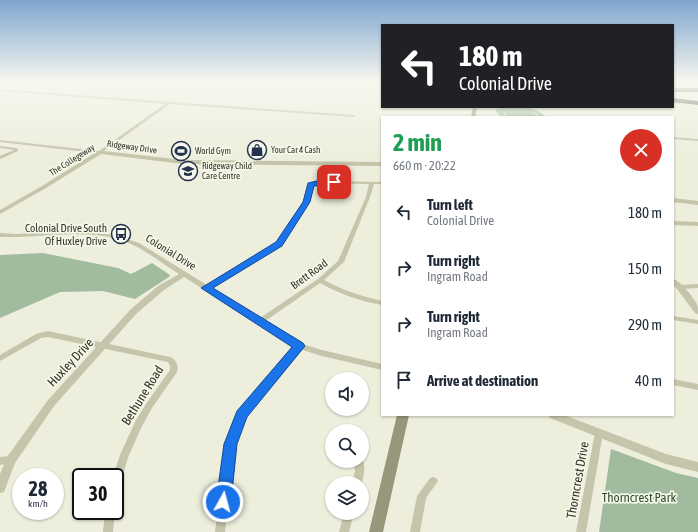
<!DOCTYPE html>
<html lang="en">
<head>
<meta charset="utf-8">
<style>
	:root { --surface:#fff; --page:#f6f6f7; --text:#1f2937; --muted:#747a83 }
	body { margin:0; font-family:"Asap Condensed",sans-serif; background:var(--page); color:var(--text); height:100vh; display:flex; flex-direction:column; font-size:15px; white-space:nowrap }
	* { box-sizing:border-box; margin:0 }
	p { font-size:13px; color:var(--muted) }
	.icon { flex:none; width:22px; height:22px; fill:none; stroke:currentColor; stroke-width:2; stroke-linecap:round; stroke-linejoin:round }
	.map { position:relative; flex:1; overflow:hidden }
	.sheet { position:absolute; left:381px; top:116px; width:293px; height:300px; display:flex; flex-direction:column; background:var(--surface); border-radius:0px; box-shadow:0 1px 3px #0004 }
	.sheet>* { flex:none }
	.guide { position:absolute; left:381px; top:24px; width:293px; height:84px; border-radius:0px; box-shadow:0 1px 3px #0004; background:#202124; color:#fff; overflow:hidden }
	.tools { position:absolute; left:325px; top:372px; display:grid; gap:8px }
	.tools a { display:grid; place-items:center; width:44px; height:44px; border-radius:50%; background:var(--surface); box-shadow:0 1px 3px #0004; font-size:20px }
	.speed { position:absolute; left:12px; top:468px; display:flex; gap:8px; font-size:20px; font-weight:700; text-align:center }
	.speed>* { display:grid; place-content:center; width:52px; height:52px; border-radius:50%; background:var(--surface); box-shadow:0 1px 3px #0004; line-height:1 }
	.speed small { font-size:10px; font-weight:400 }
	.speed .limit { border:2px solid #111; border-radius:6px; background:#fff; color:#111 }
	.pin { position:absolute; display:grid; place-items:center; width:34px; height:34px; color:#fff; margin:-17px; border-radius:8px; box-shadow:0 2px 6px #0006 }
	.me { position:absolute; width:44px; margin:-22px; rotate:7deg; stroke-linejoin:round; filter:drop-shadow(0 0 3px #0008) }
	.turn { display:flex; align-items:center; gap:14px; height:84px; padding:0 12px; font-size:18px }
	.turn .icon { width:52px; height:52px; stroke-width:2.5 }
	.turn b { display:block; font-size:28px; line-height:34px }
	.round { display:grid; place-items:center; flex:none; width:42px; height:42px; border-radius:21px; background:var(--page) }
	.overview { display:flex; align-items:center; justify-content:space-between; height:68px; padding:0 12px }
	h1 { font-size:24px; font-weight:700; line-height:30px; color:#1e9e55 }
	ul { padding:0; list-style:none }
	li { display:flex; align-items:center; gap:12px; height:56px; padding:0 12px }
	li div { flex:1 }
	li b { display:block; font-size:15px }
	li em { font-style:normal }
	.map>svg:first-child { display:block }
</style>
</head>
<body>
<div class="map">
<svg width="698" height="532" viewBox="0 0 698 532">
	<rect width="100%" height="100%" fill="#edeedc"/>
	<!-- green -->
	<g fill="#a1bb9e">
		<path d="M504 107C520 107 534 105 546 117H540L532 111 538 117H508L503 111 506 117H501L495 110Z"/>
		<polygon points="43,253 118,268 131,274 152,263 170,275 169,277 135,299 103,291 60,292 0,318 0,255"/>
		<polygon points="611,449 676,473 698,478 698,532 599,532"/>
	</g>
	<g fill="none" stroke-linecap="round" stroke-linejoin="round">
		<!-- stream -->
		<polyline stroke="#7f8fa8" stroke-width="1" points="673,102 680,103"/>
		<!-- minor -->
		<g fill="#c4c5aa" fill-rule="evenodd">
			<polygon points="169,102 354,115 356,116 354,117 168,104 168,102"/>
			<polygon points="673,137 698,139 698,141 673,139"/>
			<polygon points="0,146 17,148 18,151 0,159 0,156 14,150 0,148"/>
			<path d="M321 181 382 182V184H374L370 197 344 262 324 280C342 290 361 296 382 301V305C360 301 340 294 320 283L261 324H257L256 322 257 320 318 279 338 261 366 197 369 184 321 183 313 185 310 202 281 245 208 289H204L203 288 204 287 277 243 304 202 309 183Z"/>
			<polygon points="673,221 698,222 698,226 673,225"/>
			<polygon points="698,284 698,288 680,289 677,287 680,285"/>
			<polygon points="673,316 698,320 698,324 673,320"/>
			<path d="M48 331 170 357C176 359 179 366 177 372L152 408 141 428 129 455 118 489 115 491V477H113L120 455 135 422 146 404 170 370V366L168 362 48 337 41 338 0 361V355L36 334Z"/>
			<polygon points="299,343 302,344 303,346 302,348 245,416 234,444 225,532 215,532 226,444 238,414 296,344"/>
			<polygon points="673,379 698,384 698,390 673,385"/>
			<polygon points="599,429 602,430 603,433 586,532 576,532 595,433 596,430"/>
			<polygon points="11,456 14,457 15,460 14,463 0,465 0,457"/>
			<path d="M362 458C366 466 364 474 362 483H352L355 471 354 461H362Z"/>
			<polygon points="433,477 436,478 438,481 426,498 420,532 410,532 417,496 430,478"/>
			<polygon points="105,511 115,511 113,532 103,532"/>
			<polygon points="344,513 354,513 349,532 339,532"/>
		</g>
		<!-- tertiary -->
		<g fill="#c4c5aa" fill-rule="evenodd">
			<polygon points="0,89 170,102 170,104 104,151 183,160 382,162 382,166 183,164 101,154 46,188 0,214 0,210 42,186 95,153 0,142 0,140 99,151 165,104 0,91"/>
			<polygon points="673,198 698,201 698,205 673,202"/>
			<path d="M69 231C95 231 115 234 139 243L302 344 322 350 382 364V370L322 356 296 348 184 277 164 290 136 314 54 406 15 463 4 492 0 493V474L7 457 48 400 130 310 158 286 179 274C160 262 141 246 118 239 82 229 38 238 0 237V233L17 234Z"/>
			<path d="M673 279C681 281 693 297 697 304 698 307 698 311 698 314L695 313 677 289 673 285Z"/>
			<polygon points="548,415 564,415 666,454 698,462 698,472 666,464 550,418"/>
		</g>
		<!-- secondary -->
		<g fill="#98967b" fill-rule="evenodd">
			<polygon points="673,82 680,82 673,84"/>
			<polygon points="473,107 477,107 475,117 471,117"/>
			<polygon points="397,415 409,415 383,532 369,532"/>
		</g>
		<!-- motorway -->
		<g fill="#535140" fill-rule="evenodd">
			<rect x="673" y="88" width="25" height="4"/>
			<polygon points="673,98 698,101 698,105 673,102"/>
		</g>
	</g>
	<!-- sky -->
	<linearGradient id="sky" x2="0" y2="1"><stop stop-color="#7ea5ce"/><stop offset="0.52" stop-color="#f7f7ef"/><stop offset="1" stop-color="#f7f7ef" stop-opacity="0"/></linearGradient>
	<rect width="698" height="157" fill="url(#sky)"/>
	<!-- route -->
	<polygon fill="#1a73e8" stroke="#114b97" points="321,180 334,180 337,182 334,184 314,186 310,202 282,246 213,288 303,343 305,346 247,417 237,444 231,502 228,508 223,510 218,508 216,502 224,444 237,411 292,347 201,288 276,242 303,202 308,183"/>
	<!-- icons -->
	<defs>
		<g id="shop-ring" transform="scale(1)"><circle r="9.5" fill="#f5f7e8" stroke="#23334f" stroke-width="1.5"/><path d="M-5-2.5h2.3a2.7 3.5 0 0 1 5.4 0H5L5.5 6h-11ZM-1.5-2.5h3a1.5 2.3 0 0 0-3 0Z" fill="#23334f"/></g>
		<g id="stadium-ring" transform="scale(1)"><circle r="9.5" fill="#f5f7e8" stroke="#23334f" stroke-width="1.5"/><path d="M0-5a6.5 5 0 1 0 0 10a6.5 5 0 1 0 0-10ZM-3.5-1.8h7v3.6h-7Z" fill="#23334f"/></g>
		<g id="school-ring" transform="scale(1)"><circle r="9.5" fill="#f5f7e8" stroke="#23334f" stroke-width="1.5"/><path d="M0-5L7-2L0 1L-7-2ZM-4 1L0 2.5L4 1V4Q0 6-4 4Z" fill="#23334f"/></g>
		<g id="bus-ring" transform="scale(1)"><circle r="9.5" fill="#f5f7e8" stroke="#23334f" stroke-width="1.5"/><path d="M-5-6H5V4H4V6H2V4H-2V6H-4V4H-5ZM-3.5-4V0h7V-4ZM-3.5 1.2v1.5H-2V1.2ZM2 1.2v1.5H3.5V1.2Z" fill="#23334f"/></g>
	</defs>
	<g fill-rule="evenodd">
		<use href="#shop-ring" x="257" y="150"/>
		<use href="#stadium-ring" x="181" y="151"/>
		<use href="#school-ring" x="188" y="171"/>
		<use href="#bus-ring" x="121" y="234"/>
	</g>
	<g text-anchor="middle" stroke-width="3.5" stroke-linejoin="round" paint-order="stroke">
		<!-- far-street labels -->
		<g font-size="9" fill="#333228" stroke="#f5f7e8">
			<text transform="translate(132 147) rotate(8)" y="3">Ridgeway Drive</text>
			<text transform="translate(72 160) rotate(-32)" y="3">The Collegeway</text>
		</g>
		<!-- far-poi labels -->
		<g font-size="9" fill="#333228" stroke="#f5f7e8" text-anchor="start">
			<text x="271" y="153">Your Car 4 Cash</text>
			<text x="195" y="154">World Gym</text>
			<text x="202" y="169">Ridgeway Child<tspan x="202" dy="10">Care Centre</tspan></text>
		</g>
		<!-- poi labels -->
		<g font-size="11" fill="#333228" stroke="#f5f7e8" text-anchor="end">
			<text x="107" y="232">Colonial Drive South<tspan x="107" dy="13">Of Huxley Drive</tspan></text>
		</g>
		<!-- street labels -->
		<g font-size="11" fill="#333228" stroke="#f5f7e8">
			<text transform="translate(171 252) rotate(32)" y="4">Colonial Drive</text>
			<text transform="translate(309 274) rotate(-36)" y="4">Brett Road</text>
		</g>
		<!-- near-street labels -->
		<g font-size="13" fill="#333228" stroke="#f5f7e8">
			<text transform="translate(70 362) rotate(-47)" y="5">Huxley Drive</text>
			<text transform="translate(142 395) rotate(-58)" y="5">Bethune Road</text>
			<text transform="translate(577 480) rotate(-80)" y="5">Thorncrest Drive</text>
		</g>
		<!-- near-park labels -->
		<g font-size="13" fill="#314e2f" stroke="#f5f7e8">
			<text x="639" y="502">Thorncrest Park</text>
		</g>
	</g>
</svg>
<div class="tools">
<a><svg class="icon" aria-label="sound" viewBox="0 0 24 24"><path d="M4 9h4l5-4v14l-5-4H4zM17 9q2 3 0 6"/></svg></a>
<a><svg class="icon" aria-label="search" viewBox="0 0 24 24"><circle cx="10" cy="10" r="6"/><path d="M15 15l6 6"/></svg></a>
<a><svg class="icon" aria-label="layers" viewBox="0 0 24 24"><path d="M12 4l9 5-9 5-9-5zM3 14l9 5 9-5"/></svg></a>
</div>
<div class="speed"><div>28<small>km/h</small></div><div class="limit">30</div></div>
<div class="pin" style="left:334px;top:182px;background:#d93025"><svg class="icon" aria-label="arrive" viewBox="0 0 24 24"><path d="M6 21V4h12l-3 4 3 4H6"/></svg></div>
<svg class="me" style="left:223px;top:502px" viewBox="-20 -20 40 40"><circle r="17" fill="#1a73e8" stroke="#fff" stroke-width="3"/><path d="M0-11L8 9 0 5-8 9z" fill="#fff"/></svg>
<div class="guide">
<div class="turn"><svg class="icon" aria-label="left" viewBox="0 0 24 24"><path d="M17 20v-9H6M10 6l-5 5 5 5"/></svg><div><b>180 m</b>Colonial Drive</div></div>
</div>
<section class="sheet">
<div class="overview"><div><h1>2 min</h1><p>660 m · 20:22</p></div><a class="round" style="background:#d93025;color:#fff"><svg class="icon" aria-label="close" viewBox="0 0 24 24"><path d="M6 6l12 12M18 6L6 18"/></svg></a></div>
<ul>
<li><svg class="icon" aria-label="left" viewBox="0 0 24 24"><path d="M17 20v-9H6M10 6l-5 5 5 5"/></svg><div><b>Turn left</b><p>Colonial Drive</p></div><em>180 m</em></li>
<li><svg class="icon" aria-label="right" viewBox="0 0 24 24"><path d="M7 20v-9h11M14 6l5 5-5 5"/></svg><div><b>Turn right</b><p>Ingram Road</p></div><em>150 m</em></li>
<li><svg class="icon" aria-label="right" viewBox="0 0 24 24"><path d="M7 20v-9h11M14 6l5 5-5 5"/></svg><div><b>Turn right</b><p>Ingram Road</p></div><em>290 m</em></li>
<li><svg class="icon" aria-label="arrive" viewBox="0 0 24 24"><path d="M6 21V4h12l-3 4 3 4H6"/></svg><div><b>Arrive at destination</b></div><em>40 m</em></li>
</ul>
</section>
</div>
</body>
</html>
